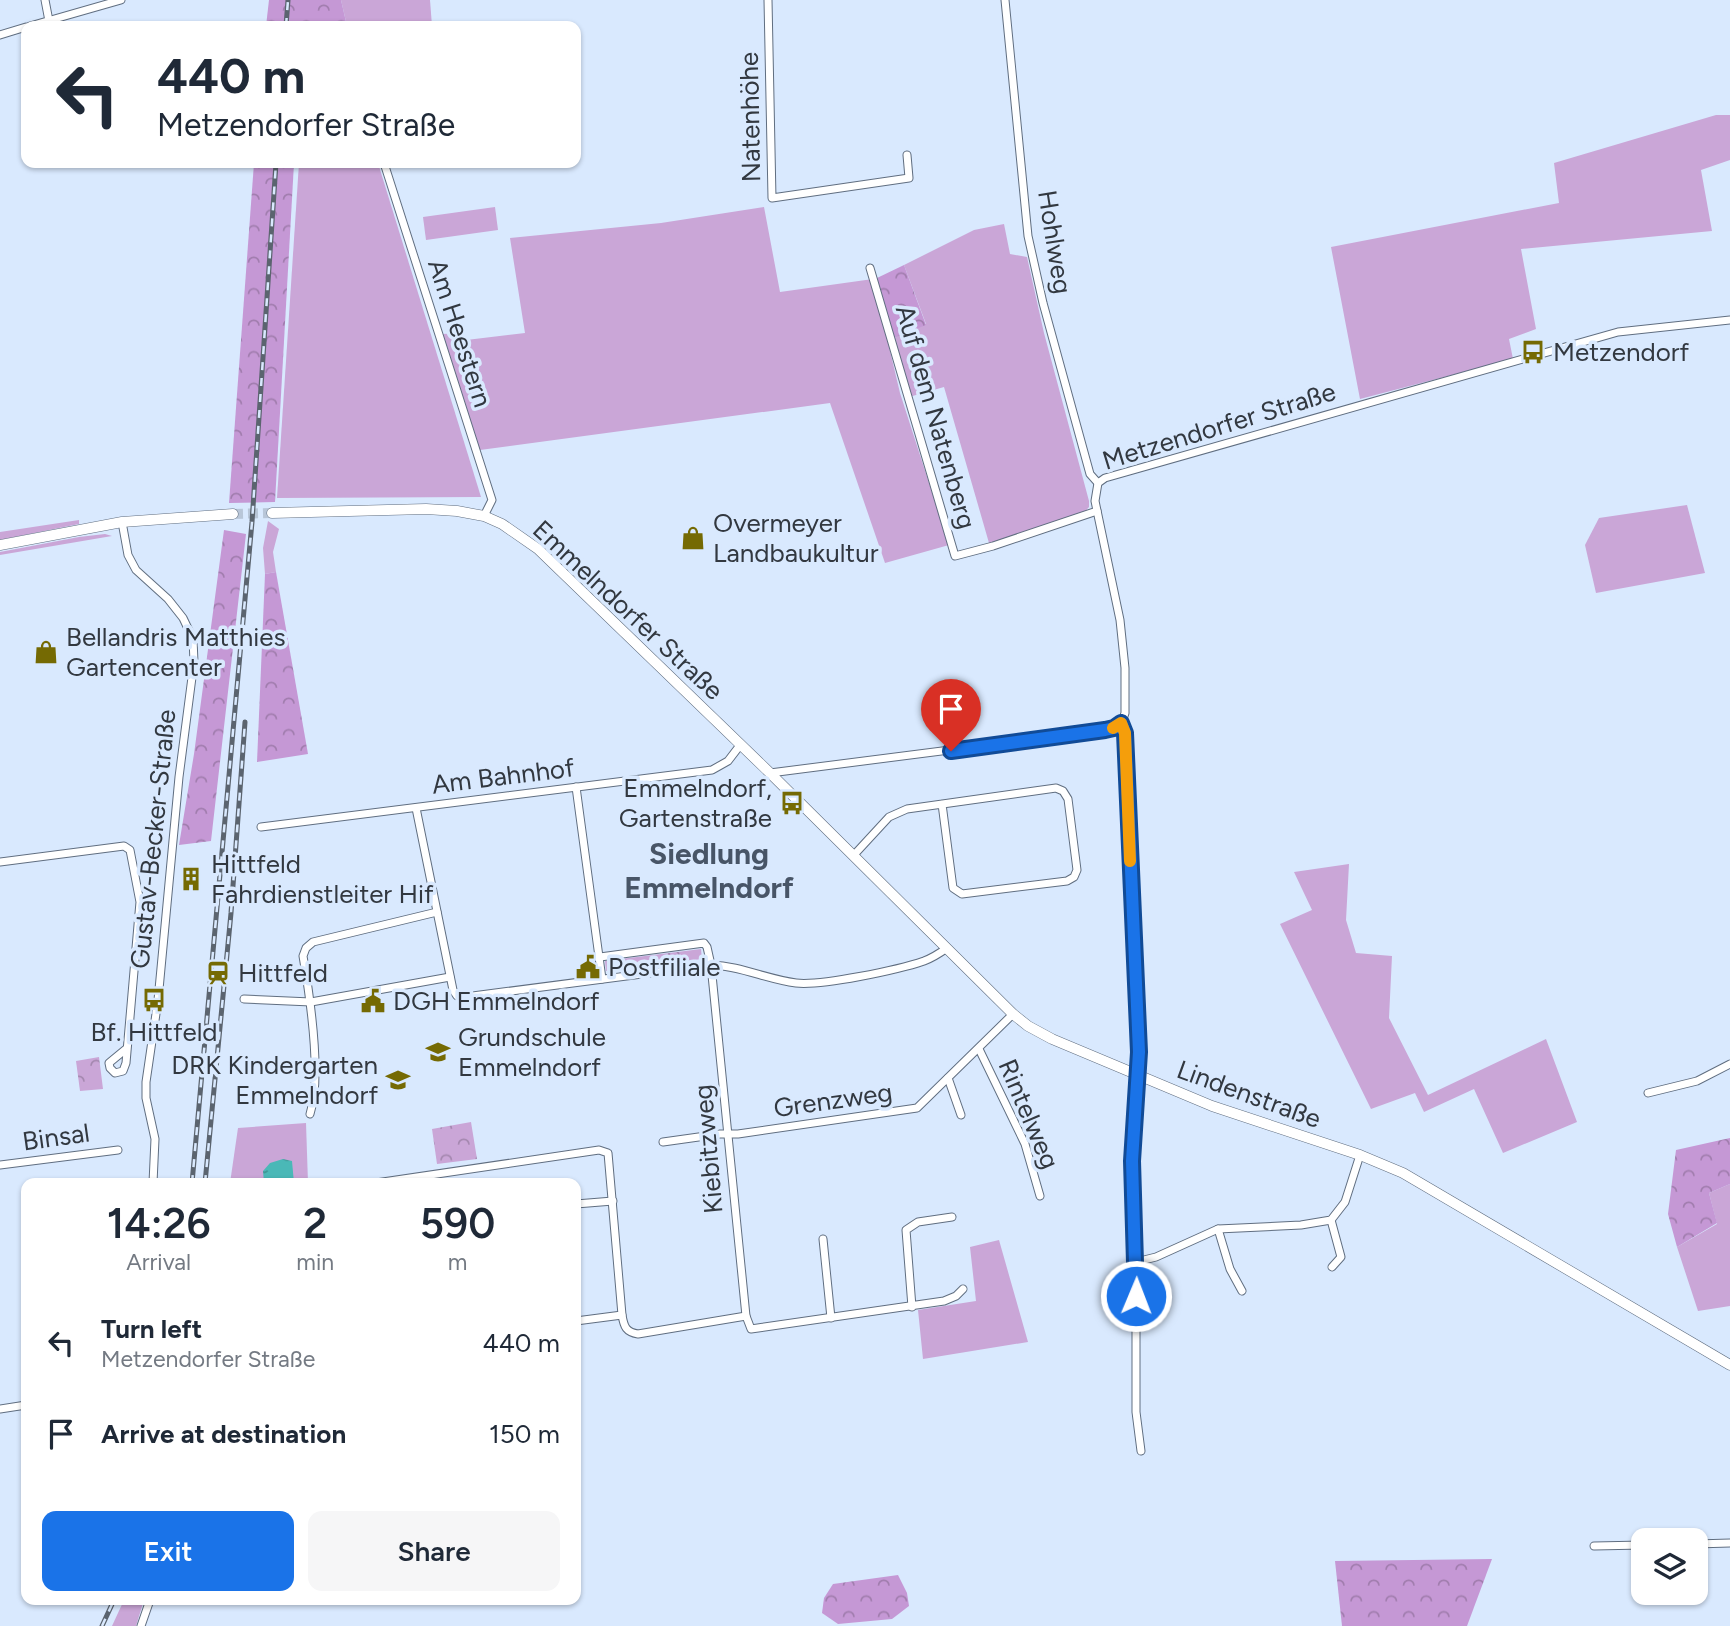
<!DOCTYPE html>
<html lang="en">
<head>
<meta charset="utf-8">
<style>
	:root { --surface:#fff; --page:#f6f6f7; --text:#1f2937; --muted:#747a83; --accent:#1a73e8 }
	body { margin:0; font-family:Figtree,sans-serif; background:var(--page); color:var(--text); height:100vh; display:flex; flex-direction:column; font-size:26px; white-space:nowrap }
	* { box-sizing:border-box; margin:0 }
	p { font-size:23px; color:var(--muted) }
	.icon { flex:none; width:38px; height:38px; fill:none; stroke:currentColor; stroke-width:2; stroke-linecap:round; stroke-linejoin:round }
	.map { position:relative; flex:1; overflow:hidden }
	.side { position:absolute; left:21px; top:1178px; width:560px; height:427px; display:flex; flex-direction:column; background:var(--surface); border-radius:14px; box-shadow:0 2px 5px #0004 }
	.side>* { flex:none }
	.guide { position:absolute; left:21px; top:21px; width:560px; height:147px; border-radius:14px; box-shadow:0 2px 5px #0004; background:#fff; color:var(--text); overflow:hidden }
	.fabs { position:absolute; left:1631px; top:1528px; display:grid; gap:14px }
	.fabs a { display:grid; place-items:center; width:77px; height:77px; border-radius:14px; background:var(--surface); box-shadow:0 2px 5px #0004; font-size:35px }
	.pin { position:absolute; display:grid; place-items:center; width:60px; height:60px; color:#fff; margin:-72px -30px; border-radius:50% 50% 50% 0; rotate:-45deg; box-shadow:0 0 7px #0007 }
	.pin .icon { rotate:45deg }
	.me { position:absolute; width:77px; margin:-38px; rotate:1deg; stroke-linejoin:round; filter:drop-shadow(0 0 5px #0008) }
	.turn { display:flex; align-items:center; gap:24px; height:147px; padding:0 21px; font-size:32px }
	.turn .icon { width:91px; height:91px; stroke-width:2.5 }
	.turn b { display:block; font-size:49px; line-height:60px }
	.eta { display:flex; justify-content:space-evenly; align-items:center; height:119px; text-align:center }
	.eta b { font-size:42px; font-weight:600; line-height:49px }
	.action { display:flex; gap:14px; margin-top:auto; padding:14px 21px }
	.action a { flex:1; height:80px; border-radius:14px; background:var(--accent); color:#fff; font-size:28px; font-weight:600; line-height:80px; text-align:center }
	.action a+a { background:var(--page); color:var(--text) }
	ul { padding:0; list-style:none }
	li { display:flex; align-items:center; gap:21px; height:91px; padding:0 21px }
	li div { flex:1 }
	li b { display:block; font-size:26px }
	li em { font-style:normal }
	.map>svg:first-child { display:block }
</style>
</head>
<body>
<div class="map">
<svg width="1730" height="1626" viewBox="0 0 1730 1626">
	<defs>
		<pattern id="forest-crowns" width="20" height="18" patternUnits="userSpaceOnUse" patternTransform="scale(1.75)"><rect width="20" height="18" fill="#c598d5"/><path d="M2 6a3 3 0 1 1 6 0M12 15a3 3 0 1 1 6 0" fill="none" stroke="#a17dae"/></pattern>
		<pattern id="park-crowns" width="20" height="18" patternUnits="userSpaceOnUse" patternTransform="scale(1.75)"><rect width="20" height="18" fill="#caa6d7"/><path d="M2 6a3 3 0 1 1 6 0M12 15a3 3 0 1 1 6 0" fill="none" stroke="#a588b0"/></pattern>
		<pattern id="water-ripples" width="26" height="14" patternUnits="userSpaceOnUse" patternTransform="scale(1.75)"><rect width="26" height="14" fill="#4ab8b7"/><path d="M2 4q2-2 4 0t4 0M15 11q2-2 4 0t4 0" fill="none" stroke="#3e9796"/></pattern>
	</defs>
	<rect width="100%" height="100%" fill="#d9e9fe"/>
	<!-- grass -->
	<g fill="#caa6d7">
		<polygon points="341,0 430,0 432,26 347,26"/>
		<polygon points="1716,115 1730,115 1730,160 1701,170 1712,231 1521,249 1536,329 1509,339 1513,359 1360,399 1331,247 1559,203 1554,163"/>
		<polygon points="299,163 378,163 481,497 277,498"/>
		<polygon points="495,207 498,230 426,240 423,217"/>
		<polygon points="764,207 780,292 873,279 900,393 949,545 885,563 830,403 480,450 443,334 456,333 458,341 525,333 510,238 661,223"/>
		<polygon points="1004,224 1010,254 1027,257 1044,333 1089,501 1089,507 1083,514 989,543 944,387 909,397 894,338 926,324 904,265 974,230"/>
		<polygon points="1687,505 1705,573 1596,593 1585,545 1599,518"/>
		<polygon points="79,520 79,524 0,540 0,532"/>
		<polygon points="268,521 279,529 273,552 276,572 265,574 263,548"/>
		<polygon points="105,534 112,536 0,555 0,552 79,537"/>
		<polygon points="1349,864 1346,920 1356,953 1392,956 1389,1018 1428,1095 1546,1039 1577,1122 1503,1153 1474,1089 1424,1112 1415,1093 1371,1109 1280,924 1312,910 1294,872"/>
		<polygon points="306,1123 308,1183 230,1183 238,1128"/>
		<polygon points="1730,1184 1730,1306 1698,1311 1677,1247 1717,1224 1709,1193"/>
		<polygon points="999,1240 1028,1342 923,1359 918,1310 976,1301 970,1247"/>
		<polygon points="124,1600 144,1600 136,1626 112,1626"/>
	</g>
	<!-- forest -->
	<g fill="url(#forest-crowns)">
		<polygon points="269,0 341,0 347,26 266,26"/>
		<polygon points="254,163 294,163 275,502 229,503"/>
		<polygon points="904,265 926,325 894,338 877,278"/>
		<polygon points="224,530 246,534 211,841 179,845 194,754"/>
		<polygon points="276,572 308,754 257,762 265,574"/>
		<polygon points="1730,1138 1730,1184 1709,1193 1717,1223 1677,1247 1668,1214 1676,1150"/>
		<polygon points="1492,1559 1467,1626 1342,1626 1335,1561"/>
		<polygon points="898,1575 907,1593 909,1606 892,1619 838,1624 822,1613 824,1598 833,1584"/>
	</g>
	<!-- park -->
	<g fill="url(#park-crowns)">
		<polygon points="701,949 702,959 606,971 605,961"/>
		<polygon points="99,1057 103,1089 80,1091 76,1061"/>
		<polygon points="471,1122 477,1159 437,1164 432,1129"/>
	</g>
	<!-- water -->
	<polygon fill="url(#water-ripples)" points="283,1159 292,1161 294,1183 264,1183 263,1171 270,1163"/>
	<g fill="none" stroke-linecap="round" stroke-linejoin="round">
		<!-- secondary-tunnel -->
		<polyline stroke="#b8c6d8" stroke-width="10" stroke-dasharray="10 5" stroke-linecap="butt" points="233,514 272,513"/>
		<!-- street casing -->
		<g stroke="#606e80" stroke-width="9">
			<g id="street">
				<polyline points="45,0 49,21"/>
				<polyline points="768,0 772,198 909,178 907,155"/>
				<polyline points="1005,0 1028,236 1043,303 1090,474 1098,483"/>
				<polyline points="30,26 121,0"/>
				<polyline points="0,35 26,27"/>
				<polyline points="384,163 492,500 484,516"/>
				<polyline points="870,268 955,556 993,546 1097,511"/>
				<polyline points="122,522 128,555 136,570 168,599 183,618 193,639 194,662 179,777 158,1000 146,1082 146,1098 155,1139 153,1183"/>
				<polyline points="1121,722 1125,733 1139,1052 1132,1161 1136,1262 1136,1412 1141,1451"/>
				<path d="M770 773 1105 730C1116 728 1122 724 1125 713V668L1120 620 1095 501 1098 483 1105 478 1618 332 1730 320"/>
				<polyline points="576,787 602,979"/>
				<path d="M416 808 453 990 457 996 465 997 711 965C741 966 766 979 796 983 821 986 898 970 924 961 932 958 940 953 947 948"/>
				<polyline points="261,827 712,770 728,761 741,744"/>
				<polyline points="853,856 889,817 907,809 1056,788 1063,791 1068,799 1077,870 1074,877 1067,881 962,894 953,888 942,804"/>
				<polyline points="0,862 124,846 130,850 140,902 126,1063 123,1071 115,1073 110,1068 109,1063 126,1049"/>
				<polyline points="600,957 704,943 707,947 711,965 746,1316 751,1329 944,1301 956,1296 963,1289"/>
				<polyline points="244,999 311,1002 450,977"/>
				<polyline points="979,1049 1025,1144 1040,1196"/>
				<polyline points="948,1078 961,1115"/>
				<polyline points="1648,1093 1697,1081 1730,1064"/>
				<path d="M310 1114C322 1076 310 997 303 956L306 948 313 942 437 912"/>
				<polyline points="663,1142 720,1134 738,1134 917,1108 1013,1014"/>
				<polyline points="0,1165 118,1150"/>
				<path d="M376 1183 599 1150 608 1153 622 1315C624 1327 626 1332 638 1334L746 1316"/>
				<polyline points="576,1204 613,1201"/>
				<polyline points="1331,1220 1341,1257 1332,1267"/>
				<polyline points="1218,1229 1230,1269 1242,1291"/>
				<polyline points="823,1239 831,1318"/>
				<polyline points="1136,1262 1156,1257 1218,1229 1301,1225 1331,1220 1345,1202 1360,1155"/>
				<polyline points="912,1307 906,1230 918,1222 952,1217"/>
				<polyline points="576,1321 622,1315"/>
				<polyline points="0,1409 26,1405"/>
				<polyline points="1696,1544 1730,1543"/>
				<polyline points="1594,1546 1643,1545"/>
				<polyline points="141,1626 150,1600"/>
			</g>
		</g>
		<!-- secondary casing -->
		<g stroke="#606e80" stroke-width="11">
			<g id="secondary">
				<polyline points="272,513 426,509 457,511 484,516 502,524 538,549 770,773 1013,1014 1028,1026 1052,1039 1212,1106 1360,1155 1403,1173 1730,1365"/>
				<polyline points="0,545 122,522 233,514"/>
			</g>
		</g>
		<!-- street -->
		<use href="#street" stroke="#fff" stroke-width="7"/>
		<!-- secondary -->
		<use href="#secondary" stroke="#fff" stroke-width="10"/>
		<!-- rail casing -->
		<g stroke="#5b646f" stroke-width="5">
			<g id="rail">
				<polyline points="286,26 288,0"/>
				<polyline points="192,1183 252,522 276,163"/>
				<polyline points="205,1183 231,913 245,722"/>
				<polyline points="102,1626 114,1600"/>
			</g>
		</g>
		<!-- rail -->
		<use href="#rail" stroke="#d9e9fe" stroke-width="2.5" stroke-dasharray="8" stroke-linecap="butt"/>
	</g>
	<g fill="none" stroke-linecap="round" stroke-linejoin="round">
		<!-- route casing -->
		<g stroke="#114b97" stroke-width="18">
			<polyline id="route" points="951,751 1105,730 1114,728 1121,723 1125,733 1139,1052 1132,1161 1136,1296"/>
		</g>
		<!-- route -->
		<use href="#route" stroke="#1a73e8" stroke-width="12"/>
		<!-- slow -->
		<polyline stroke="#f59e0b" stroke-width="12" points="1113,728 1121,723 1125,733 1130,861"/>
	</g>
	<!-- icons -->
	<defs>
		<g id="bus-bare" transform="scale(1.89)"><path d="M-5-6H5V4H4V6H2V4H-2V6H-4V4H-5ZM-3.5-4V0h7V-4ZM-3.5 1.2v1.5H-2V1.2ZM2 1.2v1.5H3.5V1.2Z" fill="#756a03" stroke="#d9e9fe" stroke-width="2.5" paint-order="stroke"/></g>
		<g id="shop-bare" transform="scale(1.89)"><path d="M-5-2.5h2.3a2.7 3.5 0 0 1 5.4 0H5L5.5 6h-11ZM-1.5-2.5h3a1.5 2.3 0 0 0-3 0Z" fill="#756a03" stroke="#d9e9fe" stroke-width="2.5" paint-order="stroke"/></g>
		<g id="building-bare" transform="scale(1.89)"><path d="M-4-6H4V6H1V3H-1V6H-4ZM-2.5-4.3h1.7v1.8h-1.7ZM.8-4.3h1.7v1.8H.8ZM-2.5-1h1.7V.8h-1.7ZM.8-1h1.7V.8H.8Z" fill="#756a03" stroke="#d9e9fe" stroke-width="2.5" paint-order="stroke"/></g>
		<g id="civic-bare" transform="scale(1.89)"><path d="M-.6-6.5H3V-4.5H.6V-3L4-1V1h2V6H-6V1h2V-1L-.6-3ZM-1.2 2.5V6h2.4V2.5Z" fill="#756a03" stroke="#d9e9fe" stroke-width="2.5" paint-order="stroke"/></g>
		<g id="station-bare" transform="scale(1.89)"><path d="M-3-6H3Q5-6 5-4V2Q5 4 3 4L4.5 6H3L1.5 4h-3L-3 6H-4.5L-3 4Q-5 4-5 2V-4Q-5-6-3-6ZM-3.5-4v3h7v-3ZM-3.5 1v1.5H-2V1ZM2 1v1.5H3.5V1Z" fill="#756a03" stroke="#d9e9fe" stroke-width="2.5" paint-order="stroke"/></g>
		<g id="school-bare" transform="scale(1.89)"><path d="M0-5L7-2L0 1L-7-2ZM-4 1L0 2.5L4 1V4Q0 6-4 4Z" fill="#756a03" stroke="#d9e9fe" stroke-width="2.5" paint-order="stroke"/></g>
	</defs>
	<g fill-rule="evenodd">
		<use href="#bus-bare" x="1533" y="352"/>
		<use href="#shop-bare" x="693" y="538"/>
		<use href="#shop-bare" x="46" y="652"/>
		<use href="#bus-bare" x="792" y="803"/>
		<use href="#building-bare" x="191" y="879"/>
		<use href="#civic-bare" x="588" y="967"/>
		<use href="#station-bare" x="218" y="973"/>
		<use href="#bus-bare" x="154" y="1000"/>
		<use href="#civic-bare" x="373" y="1001"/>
		<use href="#school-bare" x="438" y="1052"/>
		<use href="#school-bare" x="398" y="1080"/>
	</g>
	<g text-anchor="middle" stroke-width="7" stroke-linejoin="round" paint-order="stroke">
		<!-- street labels -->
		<g font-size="26" fill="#323840" stroke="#d9e9fe">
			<text transform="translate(750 117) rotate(-91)" y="9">Natenhöhe</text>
			<text transform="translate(1055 242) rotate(81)" y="9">Hohlweg</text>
			<text transform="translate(460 333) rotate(72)" y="9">Am Heestern</text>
			<text transform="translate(936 417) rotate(74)" y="9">Auf dem Natenberg</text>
			<text transform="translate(1219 426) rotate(-17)" y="9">Metzendorfer Straße</text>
			<text transform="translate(628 610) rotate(43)" y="9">Emmelndorfer Straße</text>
			<text transform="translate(503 776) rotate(-7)" y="9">Am Bahnhof</text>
			<text transform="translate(153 839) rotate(-84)" y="9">Gustav-Becker-Straße</text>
			<text transform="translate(1249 1094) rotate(20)" y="9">Lindenstraße</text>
			<text transform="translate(833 1100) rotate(-8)" y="9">Grenzweg</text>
			<text transform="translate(1029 1114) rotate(67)" y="9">Rintelweg</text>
			<text transform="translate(56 1137) rotate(-8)" y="9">Binsal</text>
			<text transform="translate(708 1149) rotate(-95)" y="9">Kiebitzweg</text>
		</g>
		<!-- poi labels -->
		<g font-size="26" fill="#323840" stroke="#d9e9fe" text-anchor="start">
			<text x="1553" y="361">Metzendorf</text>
			<text x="713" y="532">Overmeyer<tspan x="713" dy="30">Landbaukultur</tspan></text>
			<text x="66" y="646">Bellandris Matthies<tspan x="66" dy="30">Gartencenter</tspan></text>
			<text x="772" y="797" text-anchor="end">Emmelndorf,<tspan x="772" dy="30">Gartenstraße</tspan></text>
			<text x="211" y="873">Hittfeld<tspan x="211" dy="30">Fahrdienstleiter Hif</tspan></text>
			<text x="608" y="976">Postfiliale</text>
			<text x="238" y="982">Hittfeld</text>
			<text x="393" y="1010">DGH Emmelndorf</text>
			<text x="154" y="1041" text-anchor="middle">Bf. Hittfeld</text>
			<text x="458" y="1046">Grundschule<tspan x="458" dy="30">Emmelndorf</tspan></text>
			<text x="378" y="1074" text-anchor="end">DRK Kindergarten<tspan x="378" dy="30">Emmelndorf</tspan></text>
		</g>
		<!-- quarter labels -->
		<g font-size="30" font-weight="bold" fill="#485567" stroke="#d9e9fe">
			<text x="709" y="864">Siedlung<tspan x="709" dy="34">Emmelndorf</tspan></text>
		</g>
	</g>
</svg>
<div class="fabs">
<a><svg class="icon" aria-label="layers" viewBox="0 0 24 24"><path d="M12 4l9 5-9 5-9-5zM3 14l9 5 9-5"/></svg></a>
</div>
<div class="pin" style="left:951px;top:751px;background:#d93025"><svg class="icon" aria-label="arrive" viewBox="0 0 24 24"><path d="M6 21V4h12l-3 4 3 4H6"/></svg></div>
<svg class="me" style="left:1136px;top:1296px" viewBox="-20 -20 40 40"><circle r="17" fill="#1a73e8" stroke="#fff" stroke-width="3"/><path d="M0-11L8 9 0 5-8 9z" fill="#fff"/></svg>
<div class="guide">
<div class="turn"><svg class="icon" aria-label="left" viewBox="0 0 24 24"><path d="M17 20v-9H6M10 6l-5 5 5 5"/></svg><div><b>440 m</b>Metzendorfer Straße</div></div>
</div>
<section class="side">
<div class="eta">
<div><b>14:26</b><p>Arrival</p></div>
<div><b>2</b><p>min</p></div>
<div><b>590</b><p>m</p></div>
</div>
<ul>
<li><svg class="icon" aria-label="left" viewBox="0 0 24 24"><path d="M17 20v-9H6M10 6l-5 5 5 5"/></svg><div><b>Turn left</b><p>Metzendorfer Straße</p></div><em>440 m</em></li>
<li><svg class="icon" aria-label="arrive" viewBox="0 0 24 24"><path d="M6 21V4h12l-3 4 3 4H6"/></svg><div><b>Arrive at destination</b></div><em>150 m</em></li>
</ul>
<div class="action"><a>Exit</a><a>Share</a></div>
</section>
</div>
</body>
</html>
